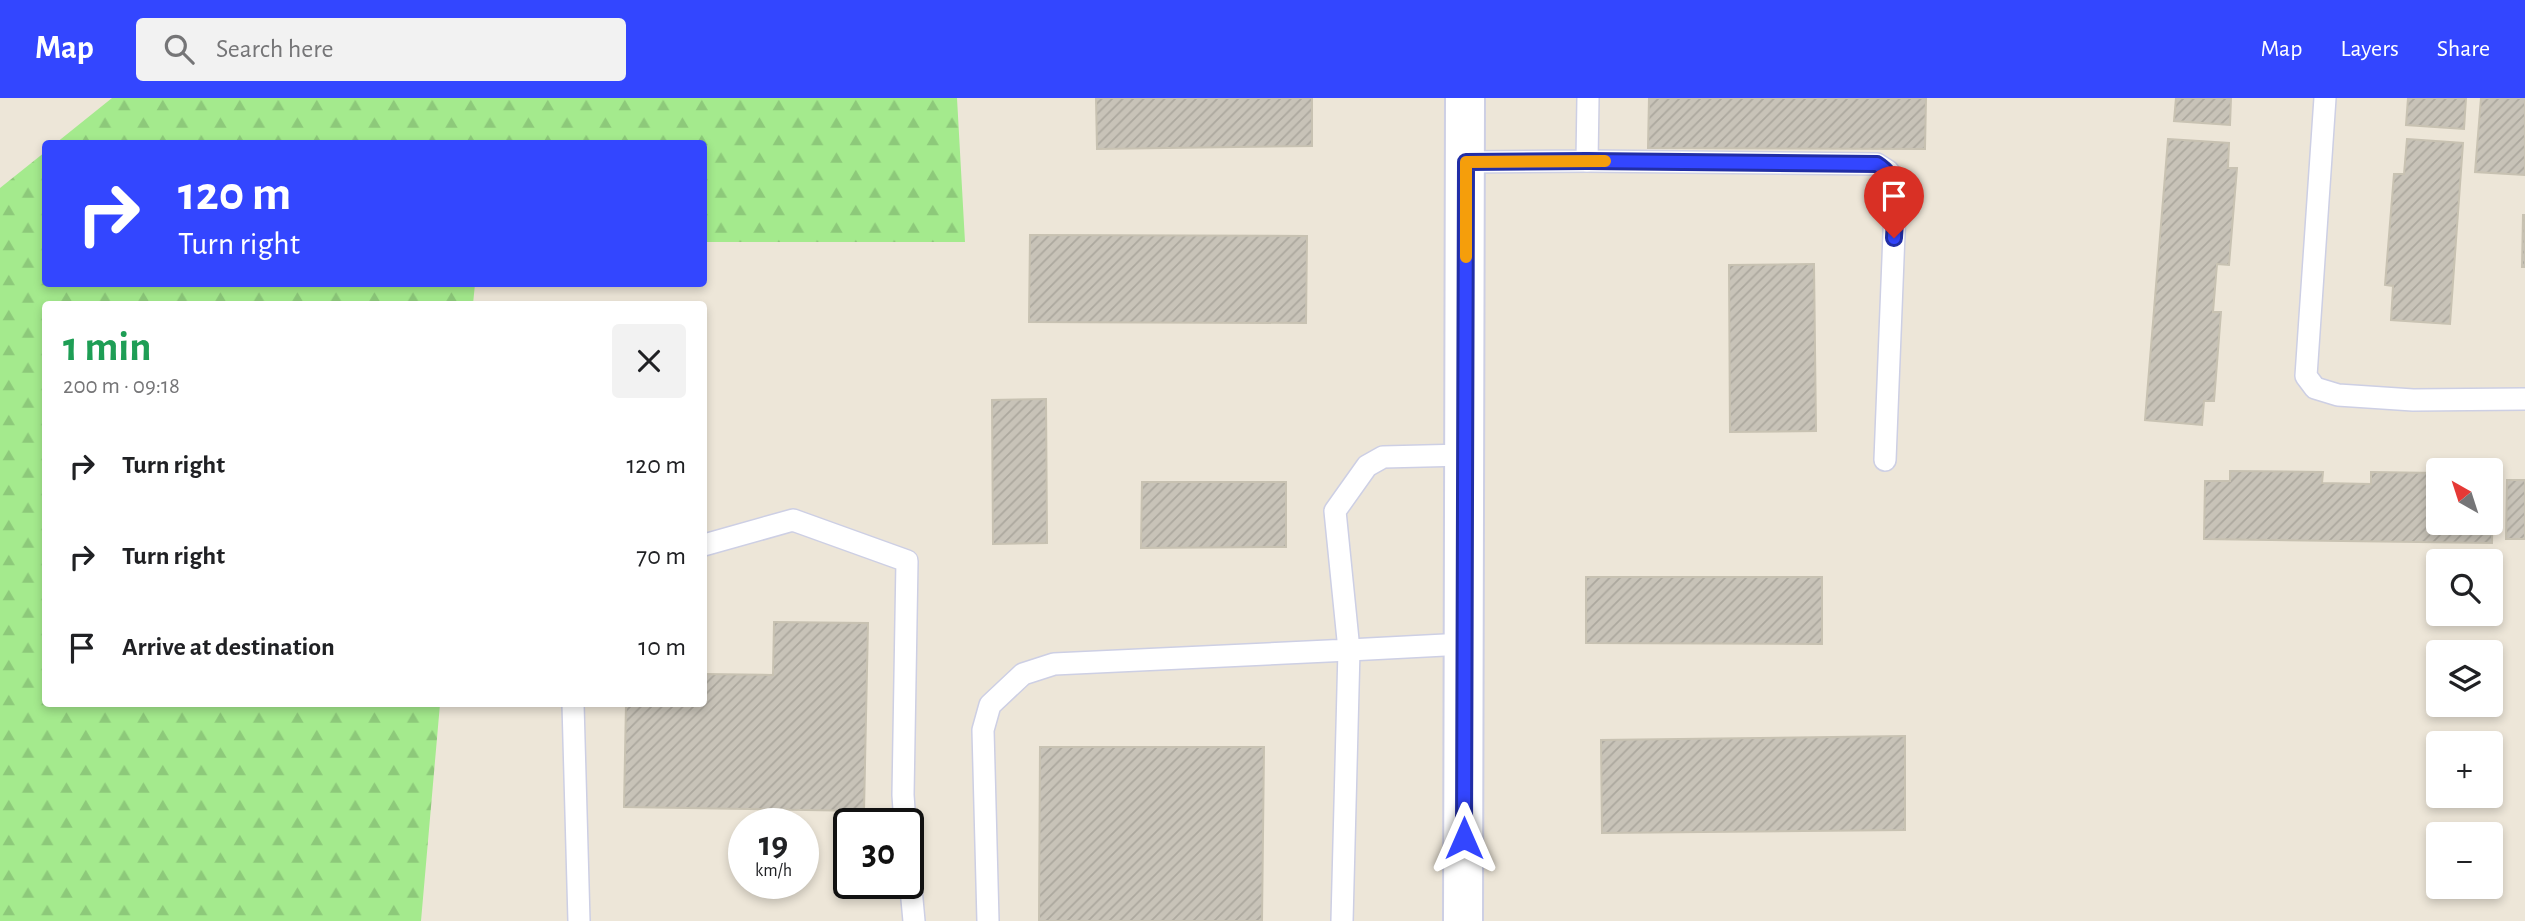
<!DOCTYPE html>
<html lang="en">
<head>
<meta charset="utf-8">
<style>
	:root { --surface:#fff; --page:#f2f2f2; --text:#202124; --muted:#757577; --accent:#3346ff }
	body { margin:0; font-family:"Alegreya Sans",sans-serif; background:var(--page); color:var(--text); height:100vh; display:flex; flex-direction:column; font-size:26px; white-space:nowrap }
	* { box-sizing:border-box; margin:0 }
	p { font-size:23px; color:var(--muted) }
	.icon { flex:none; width:38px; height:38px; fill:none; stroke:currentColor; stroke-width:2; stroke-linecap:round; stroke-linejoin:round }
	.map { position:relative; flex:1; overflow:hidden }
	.panel { position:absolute; left:42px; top:203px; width:665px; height:406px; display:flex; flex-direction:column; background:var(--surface); border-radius:7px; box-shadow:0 4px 10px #0003 }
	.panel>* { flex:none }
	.banner { position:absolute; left:42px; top:42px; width:665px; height:147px; border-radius:7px; box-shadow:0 4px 10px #0003; background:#3346ff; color:#fff; overflow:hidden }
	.needle { width:46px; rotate:321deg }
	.tools { position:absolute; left:2426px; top:360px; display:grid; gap:14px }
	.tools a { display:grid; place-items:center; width:77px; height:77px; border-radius:7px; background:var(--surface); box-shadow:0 4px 10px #0003; font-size:35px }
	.speed { position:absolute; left:728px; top:710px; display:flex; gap:14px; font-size:35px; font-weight:700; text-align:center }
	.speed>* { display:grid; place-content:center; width:91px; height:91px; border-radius:50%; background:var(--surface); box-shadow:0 4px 10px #0003; line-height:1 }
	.speed small { font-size:18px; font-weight:400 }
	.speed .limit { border:4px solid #111; border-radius:10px; background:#fff; color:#111 }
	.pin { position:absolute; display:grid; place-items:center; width:60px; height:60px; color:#fff; margin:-72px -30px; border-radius:50% 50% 50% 0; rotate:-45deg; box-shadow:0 0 7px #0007 }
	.pin .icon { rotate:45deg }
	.me { position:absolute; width:77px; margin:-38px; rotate:0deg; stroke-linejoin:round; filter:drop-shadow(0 0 5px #0008) }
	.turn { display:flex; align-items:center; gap:24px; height:147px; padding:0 21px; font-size:32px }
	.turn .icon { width:91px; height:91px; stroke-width:2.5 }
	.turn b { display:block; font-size:49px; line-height:60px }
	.round { display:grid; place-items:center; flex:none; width:74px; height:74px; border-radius:7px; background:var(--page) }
	.headline { display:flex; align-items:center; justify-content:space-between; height:119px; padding:0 21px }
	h1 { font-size:42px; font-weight:700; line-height:52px; color:#1e9e55 }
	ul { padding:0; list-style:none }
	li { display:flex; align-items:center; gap:21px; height:91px; padding:0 21px }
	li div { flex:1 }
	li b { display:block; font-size:26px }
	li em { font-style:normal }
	header { display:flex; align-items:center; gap:42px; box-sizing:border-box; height:98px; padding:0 35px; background:var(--accent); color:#fff }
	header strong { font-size:33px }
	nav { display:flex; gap:38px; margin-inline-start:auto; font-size:24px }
	.search { width:490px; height:63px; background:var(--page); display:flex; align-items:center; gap:18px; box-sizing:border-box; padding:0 24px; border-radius:7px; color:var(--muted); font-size:26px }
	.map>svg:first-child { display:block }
</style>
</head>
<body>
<header>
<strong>Map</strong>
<div class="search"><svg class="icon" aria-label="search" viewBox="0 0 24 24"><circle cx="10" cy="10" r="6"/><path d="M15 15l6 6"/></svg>Search here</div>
<nav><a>Map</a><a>Layers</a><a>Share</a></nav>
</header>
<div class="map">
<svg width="2525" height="823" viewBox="0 0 2525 823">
	<defs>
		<pattern id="forest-firs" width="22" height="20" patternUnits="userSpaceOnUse" patternTransform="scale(1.75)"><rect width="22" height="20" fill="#a4ea8d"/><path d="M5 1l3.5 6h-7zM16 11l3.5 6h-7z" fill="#8dc97a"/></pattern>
		<pattern id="building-hatch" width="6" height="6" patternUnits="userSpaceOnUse" patternTransform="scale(1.75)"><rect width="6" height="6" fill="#c8c3b8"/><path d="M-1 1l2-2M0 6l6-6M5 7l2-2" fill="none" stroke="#aca89e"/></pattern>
	</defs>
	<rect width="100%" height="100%" fill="#ede6d8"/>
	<!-- forest -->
	<g fill="url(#forest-firs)">
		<polygon points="112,0 957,0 965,144 704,144 704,46 56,45"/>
		<polygon points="45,54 46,186 475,186 473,206 46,206 46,606 440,606 421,823 0,823 0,90"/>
	</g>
	<!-- building -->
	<g fill="url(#building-hatch)" stroke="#c8c2b2" stroke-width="2">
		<polygon points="1096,0 1312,0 1312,48 1097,51"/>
		<polygon points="1649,0 1926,0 1925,51 1648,50"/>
		<polygon points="2176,0 2231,0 2230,27 2174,23"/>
		<polygon points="2408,0 2466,0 2464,31 2406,27"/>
		<polygon points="2481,0 2525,0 2525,77 2475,74"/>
		<polygon points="2168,41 2229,45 2228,70 2237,70 2229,167 2217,166 2213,214 2221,214 2214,303 2204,303 2202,327 2145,322"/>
		<polygon points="2407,41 2463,45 2450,226 2391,222 2393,188 2385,187 2394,76 2404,76"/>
		<polygon points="2523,117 2525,117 2525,169 2522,169"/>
		<polygon points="1030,137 1307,138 1306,225 1029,224"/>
		<polygon points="1814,166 1816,333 1730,334 1729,167"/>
		<polygon points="1046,301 1047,445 993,446 992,302"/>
		<polygon points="2230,373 2323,374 2322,385 2371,386 2371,374 2438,375 2438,425 2490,425 2490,385 2493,385 2492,445 2204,441 2205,383 2230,383"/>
		<polygon points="2507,382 2525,382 2525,441 2506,441"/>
		<polygon points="1142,384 1286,384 1286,449 1141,450"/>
		<polygon points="1586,479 1822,479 1822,546 1586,545"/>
		<polygon points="774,524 868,525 864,713 624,709 626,606 704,606 704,576 773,577"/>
		<polygon points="1905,638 1905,732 1602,735 1601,642"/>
		<polygon points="1040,649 1264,649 1262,823 1039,823"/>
	</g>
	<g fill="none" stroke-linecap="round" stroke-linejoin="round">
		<!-- lane casing -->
		<g stroke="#cdcfe4" stroke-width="24">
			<g id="lane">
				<polyline points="2325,0 2306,278 2315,290 2338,297 2413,302 2525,301"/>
				<polyline points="1587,63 1877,66 1888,73 1896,85 1885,362"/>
				<polyline points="1466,64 1587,63 1588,0"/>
				<polyline points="704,447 793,422 907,463 903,697 905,726"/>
				<polyline points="573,606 579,823"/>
				<polyline points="908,758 914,823"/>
				<polyline points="988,823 983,632 990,607 1023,576 1054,566 1349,552 1335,413 1367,368 1383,359 1465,357"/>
				<polyline points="1342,823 1349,552 1464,546"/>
			</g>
		</g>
		<!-- street casing -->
		<g stroke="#cdcfe4" stroke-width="42">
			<polyline id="street" points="1463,823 1465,0"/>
		</g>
		<!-- lane -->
		<use href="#lane" stroke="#fff" stroke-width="21"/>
		<!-- street -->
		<use href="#street" stroke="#fff" stroke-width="38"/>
	</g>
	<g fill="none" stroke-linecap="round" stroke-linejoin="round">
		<!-- route casing -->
		<g stroke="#212ea6" stroke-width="18">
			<path id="route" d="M1464 740 1466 64 1587 63 1877 66C1904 83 1895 112 1894 140"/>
		</g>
		<!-- route -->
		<use href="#route" stroke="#3346ff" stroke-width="12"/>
		<!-- slow -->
		<polyline stroke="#f59e0b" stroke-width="12" points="1466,159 1466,64 1605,63"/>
	</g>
</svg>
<div class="tools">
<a><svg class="needle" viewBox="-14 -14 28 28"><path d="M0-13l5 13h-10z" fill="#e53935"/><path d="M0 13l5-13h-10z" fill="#757577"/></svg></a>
<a><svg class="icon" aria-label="search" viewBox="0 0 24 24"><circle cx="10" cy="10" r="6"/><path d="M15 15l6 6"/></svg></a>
<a><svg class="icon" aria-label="layers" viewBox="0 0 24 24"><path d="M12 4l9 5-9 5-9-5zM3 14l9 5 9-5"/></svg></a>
<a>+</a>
<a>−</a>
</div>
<div class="speed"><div>19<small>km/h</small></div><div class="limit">30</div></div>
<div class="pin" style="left:1894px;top:140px;background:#d93025"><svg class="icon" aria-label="arrive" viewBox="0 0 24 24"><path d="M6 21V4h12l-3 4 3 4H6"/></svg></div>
<svg class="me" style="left:1464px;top:740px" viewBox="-20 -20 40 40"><path d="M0-17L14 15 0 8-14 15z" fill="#3346ff" stroke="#fff" stroke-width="4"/></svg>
<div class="banner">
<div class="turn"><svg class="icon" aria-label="right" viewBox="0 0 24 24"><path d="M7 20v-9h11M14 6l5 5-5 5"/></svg><div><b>120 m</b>Turn right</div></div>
</div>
<section class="panel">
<div class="headline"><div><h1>1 min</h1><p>200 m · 09:18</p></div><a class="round"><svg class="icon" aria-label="close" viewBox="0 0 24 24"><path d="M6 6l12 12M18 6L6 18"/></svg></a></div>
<ul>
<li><svg class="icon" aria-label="right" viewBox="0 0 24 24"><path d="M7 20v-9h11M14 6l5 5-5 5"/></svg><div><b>Turn right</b></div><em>120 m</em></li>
<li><svg class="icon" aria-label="right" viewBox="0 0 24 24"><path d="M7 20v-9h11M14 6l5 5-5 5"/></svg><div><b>Turn right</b></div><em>70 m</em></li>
<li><svg class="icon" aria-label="arrive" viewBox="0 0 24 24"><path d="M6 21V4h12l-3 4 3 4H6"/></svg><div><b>Arrive at destination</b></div><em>10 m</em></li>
</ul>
</section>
</div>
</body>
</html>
